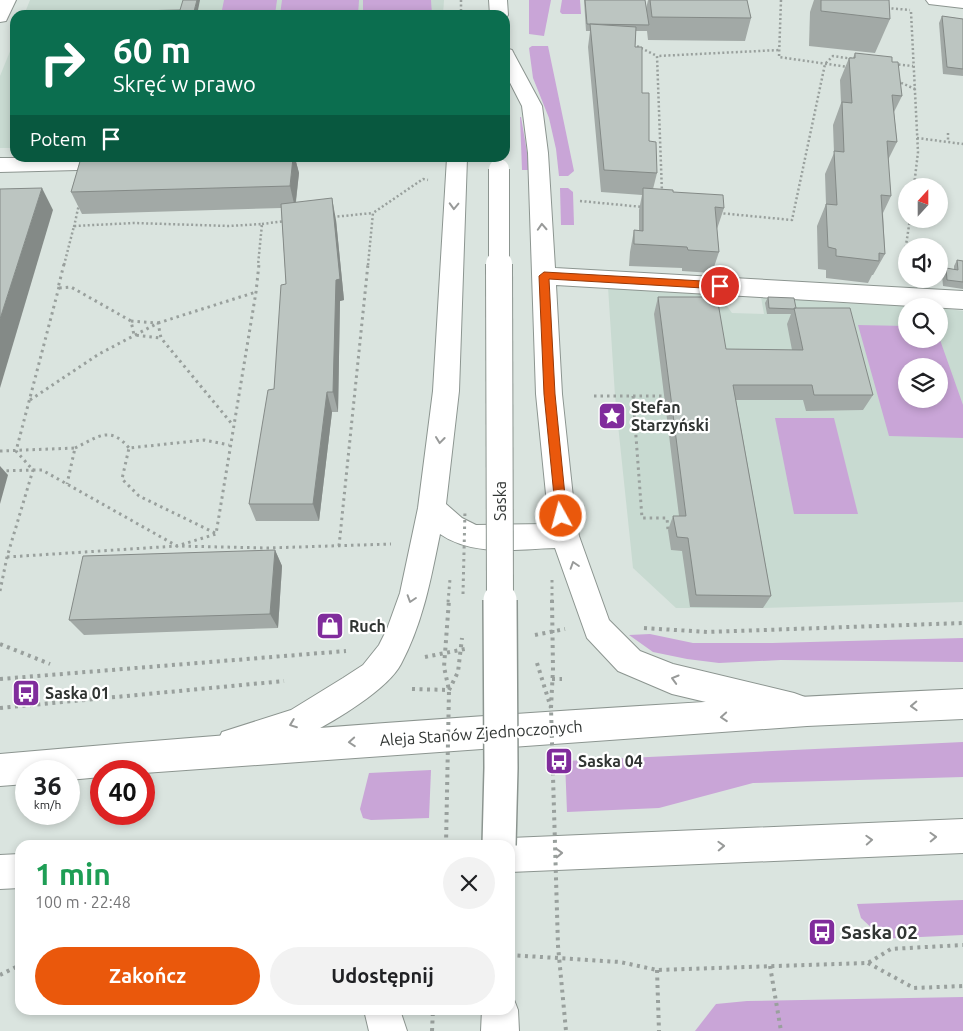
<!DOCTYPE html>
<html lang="pl">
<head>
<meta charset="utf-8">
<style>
	:root { --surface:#fff; --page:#f2f2f2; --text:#202124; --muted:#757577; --accent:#ea580c }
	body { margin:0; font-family:Ubuntu,sans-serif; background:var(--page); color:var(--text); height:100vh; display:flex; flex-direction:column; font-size:19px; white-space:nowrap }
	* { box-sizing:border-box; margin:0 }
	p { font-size:16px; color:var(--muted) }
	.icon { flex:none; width:28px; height:28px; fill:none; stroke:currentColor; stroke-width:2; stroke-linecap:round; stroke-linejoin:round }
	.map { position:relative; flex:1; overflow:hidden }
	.sheet { position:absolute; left:15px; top:840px; width:500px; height:175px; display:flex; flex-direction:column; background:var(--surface); border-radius:15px; box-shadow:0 2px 8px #0003 }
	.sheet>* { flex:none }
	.guide { position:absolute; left:10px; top:10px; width:500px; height:152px; border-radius:15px; box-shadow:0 2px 8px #0003; background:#0b6e4f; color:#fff; overflow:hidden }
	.needle { width:32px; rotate:21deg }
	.controls { position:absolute; left:898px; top:178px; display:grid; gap:10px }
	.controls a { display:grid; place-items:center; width:50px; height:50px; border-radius:50%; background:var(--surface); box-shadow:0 2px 8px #0003; font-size:25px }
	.speed { position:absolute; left:15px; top:760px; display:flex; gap:10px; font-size:25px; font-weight:700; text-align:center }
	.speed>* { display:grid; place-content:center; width:65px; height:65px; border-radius:50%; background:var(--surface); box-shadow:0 2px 8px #0003; line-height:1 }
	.speed small { font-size:12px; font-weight:400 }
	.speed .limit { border:8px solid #d22; background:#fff; color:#111 }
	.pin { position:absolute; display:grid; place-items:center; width:42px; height:42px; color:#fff; margin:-21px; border:2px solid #fff; border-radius:50%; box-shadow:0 1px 5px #0007 }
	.me { position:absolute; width:55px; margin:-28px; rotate:353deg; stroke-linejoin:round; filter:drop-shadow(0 0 4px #0008) }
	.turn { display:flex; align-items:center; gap:18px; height:105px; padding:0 20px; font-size:22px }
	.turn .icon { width:65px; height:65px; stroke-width:2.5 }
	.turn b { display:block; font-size:35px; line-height:42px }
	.then { display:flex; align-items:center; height:48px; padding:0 20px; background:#0003; gap:10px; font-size:19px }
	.round { display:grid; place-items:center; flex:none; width:52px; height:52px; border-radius:26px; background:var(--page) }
	.overview { display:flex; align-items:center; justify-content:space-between; height:85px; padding:0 20px }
	h1 { font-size:30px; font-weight:700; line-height:38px; color:#1e9e55 }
	.primary-button { display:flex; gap:10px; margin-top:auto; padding:10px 20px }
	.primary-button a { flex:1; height:58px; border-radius:30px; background:var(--accent); color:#fff; font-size:20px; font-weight:700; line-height:58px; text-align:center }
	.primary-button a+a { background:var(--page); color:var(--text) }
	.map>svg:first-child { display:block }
</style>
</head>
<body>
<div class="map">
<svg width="963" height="1031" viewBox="0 0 963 1031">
	<rect width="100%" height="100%" fill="#dae4df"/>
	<!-- built -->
	<g fill="#c8dad1" fill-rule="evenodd">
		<polygon points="30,0 444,0 443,15 24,15"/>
		<polygon points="15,39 15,148 0,148 0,76"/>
		<path d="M608 287 705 293 725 303 732 313 764 314 761 297 801 300V297L820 298 821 302 906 306V339H939V308L963 311V602L763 608H676L633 568 615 396ZM906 366H939V399H906Z"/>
	</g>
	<!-- green -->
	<g fill="#c9a5d7" fill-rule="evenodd">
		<polygon points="224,0 277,0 275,15 221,15"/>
		<polygon points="282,0 359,0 358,15 280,15"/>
		<polygon points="363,0 431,0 432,15 363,15"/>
		<polygon points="529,0 551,0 544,36 529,34"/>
		<polygon points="562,0 580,0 581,14 562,14 560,12"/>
		<polygon points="532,46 548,46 574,171 568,176 559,176 556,149 549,118 533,78 529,48"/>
		<polygon points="520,117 521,117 530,170 522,170"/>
		<polygon points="560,188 568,188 573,192 574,225 561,225"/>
		<path d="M858 325 906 326V339H939V337L963 405V438L889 436ZM906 366H939V399H906Z"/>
		<polygon points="775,418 834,418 858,514 794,514"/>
		<polygon points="650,634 693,643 772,643 963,638 963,662 781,660 719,663 687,659 653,652 629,635"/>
		<polygon points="963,742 963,777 753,783 659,808 567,812 565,761"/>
		<polygon points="431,770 429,818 371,820 363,818 360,809 369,773"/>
		<polygon points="963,900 963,935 878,939 876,932 861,918 857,904"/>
		<polygon points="963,997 963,1031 695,1031 716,1004 747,1001"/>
	</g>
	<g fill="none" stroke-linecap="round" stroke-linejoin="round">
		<!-- minor casing -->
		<g stroke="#8c9590" stroke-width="2">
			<g id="minor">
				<polygon points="0,0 16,0 6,21 0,22"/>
				<polygon points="489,0 507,0 508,15 505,19 505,15 490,15"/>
				<polygon points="926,0 963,0 963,8 929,4"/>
				<path d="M505 48 512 50 514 54 542 106 548 153 555 268 963 291V309L556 285 562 394 575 516 579 536 609 620 640 651 673 664 794 693 805 697 810 708 805 719 794 723 672 694 618 671 587 638 555 548C518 549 473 557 440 534 431 578 423 623 401 664 388 689 335 721 309 734 285 746 258 751 233 759L222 754 217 743 222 732 291 710 343 678 363 665 379 645 387 629 400 593 418 508 433 391 447 158H467L459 391 446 504 462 518 476 525 549 524 536 394 528 153 522 106 505 73Z"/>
				<polygon points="0,158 124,158 126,162 123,167 116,169 0,172"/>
				<polygon points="510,996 513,997 518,1010 519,1031 481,1031 482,1010 510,1010"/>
				<polygon points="364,1010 400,1010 407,1031 369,1031"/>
			</g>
		</g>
		<!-- major casing -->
		<g stroke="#8c9590" stroke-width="2">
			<g id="major">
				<path d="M963 689V719L807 726 144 773V771H101V777L69 780V771H26V784L0 786V754C320 726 642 703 963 689Z"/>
				<polygon points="963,819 963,853 510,872 510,845 497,845 510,838"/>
				<polygon points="20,854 20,888 0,889 0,855"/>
			</g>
		</g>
		<!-- path-far2 -->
		<g stroke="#99a09d" stroke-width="2.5" stroke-dasharray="2 2.5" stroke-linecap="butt">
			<polyline points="461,0 461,15"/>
			<polyline points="781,0 779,57 848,67"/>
			<polyline points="887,8 910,10"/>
			<polyline points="911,12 918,152 914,186"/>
			<polyline points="633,44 657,56"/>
			<polyline points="894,64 913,66"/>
			<polyline points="897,81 915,89"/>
			<polyline points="948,133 948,142"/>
			<polyline points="917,138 963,144"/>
			<polyline points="662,193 657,56 780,50"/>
			<polyline points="580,201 643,207"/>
			<polyline points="719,213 792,220 825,64 833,56 853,59"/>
			<polyline points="333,217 373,213"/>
			<polyline points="262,224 285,221"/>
			<polyline points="74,227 79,204"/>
			<polyline points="64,265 74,226 134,223 229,226 262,224 258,265"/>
			<polyline points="368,265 373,213 423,179 428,180"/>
			<polyline points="903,265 910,219"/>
		</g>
		<!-- path-far1 -->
		<g stroke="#99a09d" stroke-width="3" stroke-dasharray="2.5 4" stroke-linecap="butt">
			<polyline points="64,264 58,288 71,287 131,321 134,335 161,338"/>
			<polyline points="903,268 904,264"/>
			<polyline points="59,287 16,451 33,470 42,470 177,546 268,548 391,544"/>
			<polyline points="131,321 158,323 161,338 232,424"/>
			<polyline points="594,396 664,396"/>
			<polyline points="633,396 642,518 667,518 668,530"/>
			<polyline points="30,400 99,354 158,323 256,292"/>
			<path d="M75 448C98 437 110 425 129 448"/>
			<polyline points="0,451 75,448 67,484"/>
			<polyline points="0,471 33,470 7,557 0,591"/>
			<polyline points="215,533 139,496 122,479 129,448 204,440 229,445"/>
			<polyline points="339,546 368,264"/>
			<polyline points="7,557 177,546 216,534 256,292 259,264"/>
		</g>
		<!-- path -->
		<g stroke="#99a09d" stroke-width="4" stroke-dasharray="3 4.5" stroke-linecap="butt">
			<polyline points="644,628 707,632 963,623"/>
			<polyline points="535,635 565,629"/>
			<polyline points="0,644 50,664"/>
			<polyline points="425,657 465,649"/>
			<polyline points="0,679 346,651"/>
			<polyline points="552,679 562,679"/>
			<polyline points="412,689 449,690"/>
			<polyline points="0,708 284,681"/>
			<polyline points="510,955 620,962 657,970 868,963 891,949 963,945"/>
			<polyline points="868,963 914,988 963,986"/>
			<polyline points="770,966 781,1031"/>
			<polyline points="657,970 659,1031"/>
			<polyline points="0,975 20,965"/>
			<polyline points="432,1031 433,1010"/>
		</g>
		<!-- minor -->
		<use href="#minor" fill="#fff" fill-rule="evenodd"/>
		<!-- major -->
		<use href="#major" fill="#fff" fill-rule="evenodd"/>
		<!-- minor-bridge-far2 casing -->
		<g stroke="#8c9590" stroke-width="22" stroke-linecap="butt">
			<polyline id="minor-bridge-far2" points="499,169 499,265"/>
		</g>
		<!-- minor-bridge-far1 casing -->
		<g stroke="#8c9590" stroke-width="28" stroke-linecap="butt">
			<polyline id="minor-bridge-far1" points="499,264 500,602"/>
		</g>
		<!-- minor-bridge casing -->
		<g stroke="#8c9590" stroke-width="36" stroke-linecap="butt">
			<polyline id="minor-bridge" points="499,845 501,768 500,600"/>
		</g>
		<!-- path-bridge-far1 -->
		<g stroke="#99a09d" stroke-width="3" stroke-dasharray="2.5 4" stroke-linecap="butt">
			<polyline points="552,580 552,602"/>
			<polyline points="463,594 465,510"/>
			<polyline points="448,602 450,579"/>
		</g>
		<!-- path-bridge -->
		<g stroke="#99a09d" stroke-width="4" stroke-dasharray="3 4.5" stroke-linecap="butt">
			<polyline points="552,600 553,669 551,708 558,946 566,1031"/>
			<polyline points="537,663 551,708"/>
			<polyline points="449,690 458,672 462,638"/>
			<polyline points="446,845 449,690 444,667 449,600"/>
		</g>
		<!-- minor-bridge-far2 -->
		<use href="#minor-bridge-far2" stroke="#fff" stroke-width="20"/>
		<!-- minor-bridge-far1 -->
		<use href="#minor-bridge-far1" stroke="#fff" stroke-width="26"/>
		<!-- minor-bridge -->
		<use href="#minor-bridge" stroke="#fff" stroke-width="33"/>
	</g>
	<!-- wall -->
	<g fill="#a2a9a6">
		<polygon points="584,0 645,0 646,9 648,0 747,0 751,18 745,41 648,40 647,31 636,31 635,47 649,141 657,173 653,189 673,192 724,208 717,229 719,252 712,273 682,271 682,268 629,266 630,252 634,230 639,230 639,210 642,195 601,192 588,47 590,31 586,31"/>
		<polygon points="814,0 889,0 890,19 875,53 809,46 810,12"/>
		<polygon points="942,16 963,19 963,76 943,74 939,23"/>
		<polygon points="855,53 892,62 902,96 894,112 897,142 888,160 891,196 883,213 885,254 873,275 872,275 868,283 826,278 826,270 818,269 817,226 826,204 825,174 834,153 833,125 841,103 840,80 849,58 853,58"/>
		<polygon points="81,158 295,158 299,173 296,202 336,220 344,300 340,301 338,412 332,412 319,521 256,521 249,504 274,389 286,284 281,208 82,214 71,192"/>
		<polygon points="957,260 963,261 963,289 943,286 942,275 946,268 954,270 954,266"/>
		<polygon points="658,297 726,349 792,350 787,324 791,314 767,314 765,303 768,297 796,308 873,395 863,410 806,411 803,400 736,400 771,596 763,608 690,607 682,551 671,550 668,530 673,516 679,516 654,314"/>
		<polygon points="275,550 282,566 278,628 84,635 69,620"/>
	</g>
	<!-- shaded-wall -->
	<g fill="#848a87">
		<polygon points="197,0 200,0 197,15 193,15"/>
		<polygon points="293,158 295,158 299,173 295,208 290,186"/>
		<polygon points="42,188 53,210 0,388 0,319"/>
		<polygon points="332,198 336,220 344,300 340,301 338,412 333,392"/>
		<polygon points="327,392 332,412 319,521 313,504"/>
		<polygon points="0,466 8,475 0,504"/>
		<polygon points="275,550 282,566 278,628 270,614"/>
	</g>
	<!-- building -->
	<g fill="#bcc5c1" stroke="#848a87">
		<polygon points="183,0 197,0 193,15 46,15 47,13 180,10"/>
		<polygon points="585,0 645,0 649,25 587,24"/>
		<polygon points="650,0 747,0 751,18 652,17"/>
		<polygon points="821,0 889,0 890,19 821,11"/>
		<polygon points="942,16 963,19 963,69 947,67"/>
		<polygon points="590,24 636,27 635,47 642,47 642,93 649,93 649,141 656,142 657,173 604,170"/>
		<polygon points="855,53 892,57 892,62 898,62 902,96 892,95 897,142 887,141 891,196 881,195 885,254 879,253 879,261 836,256 836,249 828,247 826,204 837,205 834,151 844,152 842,102 852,103 849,58 855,58"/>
		<polygon points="81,158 293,158 290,186 71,192"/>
		<polygon points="42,188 0,319 0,189"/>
		<polygon points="643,188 673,190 673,192 723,195 724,208 715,207 719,252 688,250 687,247 634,244 634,230 643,231"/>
		<polygon points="332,198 340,279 336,280 333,392 327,392 313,504 249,504 268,390 274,389 281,285 286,284 281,204"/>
		<polygon points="957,260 963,261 963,282 947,280 946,268 958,270"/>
		<polygon points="658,297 717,297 726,349 803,350 794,308 850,308 873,395 814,395 812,385 733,385 771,596 696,595 688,538 677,537 673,516 686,516"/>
		<polygon points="768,297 794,298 796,308 794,308 794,309 769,308"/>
		<polygon points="275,550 270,614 69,620 83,556"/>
	</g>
	<!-- one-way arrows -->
	<defs><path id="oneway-chevron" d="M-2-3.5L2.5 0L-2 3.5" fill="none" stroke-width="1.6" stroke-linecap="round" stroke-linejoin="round" transform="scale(1.25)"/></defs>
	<g stroke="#989a99">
		<use href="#oneway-chevron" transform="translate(454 206) rotate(92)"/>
		<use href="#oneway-chevron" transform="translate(542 227) rotate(-93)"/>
		<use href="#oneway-chevron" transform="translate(440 440) rotate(97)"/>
		<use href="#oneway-chevron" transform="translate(574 565) rotate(-108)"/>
		<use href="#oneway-chevron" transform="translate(411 599) rotate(108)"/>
		<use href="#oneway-chevron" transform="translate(675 679) rotate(-164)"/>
		<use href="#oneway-chevron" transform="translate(914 706) rotate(178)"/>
		<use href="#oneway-chevron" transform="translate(724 717) rotate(176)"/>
		<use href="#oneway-chevron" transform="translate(293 724) rotate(159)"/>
		<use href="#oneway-chevron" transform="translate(352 742) rotate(176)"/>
		<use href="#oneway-chevron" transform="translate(933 837) rotate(-2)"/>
		<use href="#oneway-chevron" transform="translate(869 840) rotate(-3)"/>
		<use href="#oneway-chevron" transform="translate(721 846) rotate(-2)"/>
		<use href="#oneway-chevron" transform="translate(559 853) rotate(-2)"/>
	</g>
	<!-- route -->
	<polygon fill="#ea580c" stroke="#983908" points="544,272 720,282 725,286 720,289 549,279 555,394 567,516 565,520 557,520 556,516 544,394 539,276"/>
	<!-- icons -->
	<defs>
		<g id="sight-square" transform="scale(1.4375)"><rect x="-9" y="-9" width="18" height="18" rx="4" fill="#802c9c" stroke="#fff"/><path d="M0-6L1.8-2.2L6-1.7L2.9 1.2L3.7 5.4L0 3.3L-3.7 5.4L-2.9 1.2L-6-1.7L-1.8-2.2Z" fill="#fff"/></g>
		<g id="shop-square" transform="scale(1.4375)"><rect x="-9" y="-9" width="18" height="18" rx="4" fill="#802c9c" stroke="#fff"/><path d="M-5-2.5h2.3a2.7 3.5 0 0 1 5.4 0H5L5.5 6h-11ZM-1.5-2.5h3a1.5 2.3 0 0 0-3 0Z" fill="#fff"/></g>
		<g id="bus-square" transform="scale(1.4375)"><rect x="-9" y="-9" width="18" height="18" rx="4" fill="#802c9c" stroke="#fff"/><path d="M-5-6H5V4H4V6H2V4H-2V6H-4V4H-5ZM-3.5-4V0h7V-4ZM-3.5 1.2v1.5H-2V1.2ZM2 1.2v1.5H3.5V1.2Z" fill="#fff"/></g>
	</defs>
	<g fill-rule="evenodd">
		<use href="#sight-square" x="612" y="416"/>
		<use href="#shop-square" x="330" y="626"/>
		<use href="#bus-square" x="26" y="693"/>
		<use href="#bus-square" x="559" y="761"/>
		<use href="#bus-square" x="822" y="932"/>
	</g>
	<g text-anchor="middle" stroke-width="4.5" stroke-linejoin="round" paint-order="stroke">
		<!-- poi labels -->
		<g font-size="16" font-weight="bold" fill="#313533" stroke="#fff" text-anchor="start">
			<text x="631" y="413">Stefan<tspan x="631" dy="18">Starzyński</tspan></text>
			<text x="349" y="632">Ruch</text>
			<text x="45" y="699">Saska 01</text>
			<text x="578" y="767">Saska 04</text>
		</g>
		<!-- street labels -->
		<g font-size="16" fill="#313533" stroke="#fff">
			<text transform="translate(500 501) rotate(-90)" y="6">Saska</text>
			<text transform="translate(481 733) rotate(-4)" y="6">Aleja Stanów Zjednoczonych</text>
		</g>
		<!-- near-poi labels -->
		<g font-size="19" font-weight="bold" fill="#313533" stroke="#fff" text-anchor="start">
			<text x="841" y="939">Saska 02</text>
		</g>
	</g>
</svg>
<div class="controls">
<a><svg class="needle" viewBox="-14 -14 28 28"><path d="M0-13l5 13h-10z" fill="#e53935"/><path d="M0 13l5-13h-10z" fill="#757577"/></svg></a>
<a><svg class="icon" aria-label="sound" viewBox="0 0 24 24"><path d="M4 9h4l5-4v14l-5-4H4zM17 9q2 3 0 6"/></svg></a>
<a><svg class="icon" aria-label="search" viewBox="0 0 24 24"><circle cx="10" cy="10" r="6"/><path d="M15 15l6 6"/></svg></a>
<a><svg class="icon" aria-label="layers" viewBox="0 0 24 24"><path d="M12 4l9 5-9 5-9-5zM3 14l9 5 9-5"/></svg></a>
</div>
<div class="speed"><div>36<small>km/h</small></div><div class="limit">40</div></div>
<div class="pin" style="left:720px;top:286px;background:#d93025"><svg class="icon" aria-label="arrive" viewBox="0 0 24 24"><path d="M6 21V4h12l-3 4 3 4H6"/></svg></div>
<svg class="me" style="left:561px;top:516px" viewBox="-20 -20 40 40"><circle r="17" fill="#ea580c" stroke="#fff" stroke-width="3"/><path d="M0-11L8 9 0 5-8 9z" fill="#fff"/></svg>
<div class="guide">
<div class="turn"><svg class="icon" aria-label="right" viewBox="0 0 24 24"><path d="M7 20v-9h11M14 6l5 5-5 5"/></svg><div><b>60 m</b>Skręć w prawo</div></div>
<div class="then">Potem<svg class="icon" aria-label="arrive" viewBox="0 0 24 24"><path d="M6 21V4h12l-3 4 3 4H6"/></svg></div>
</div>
<section class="sheet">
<div class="overview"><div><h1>1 min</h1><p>100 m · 22:48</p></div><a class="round"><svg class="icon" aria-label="close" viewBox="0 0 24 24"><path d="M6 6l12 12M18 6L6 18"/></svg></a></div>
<div class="primary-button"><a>Zakończ</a><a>Udostępnij</a></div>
</section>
</div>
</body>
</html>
